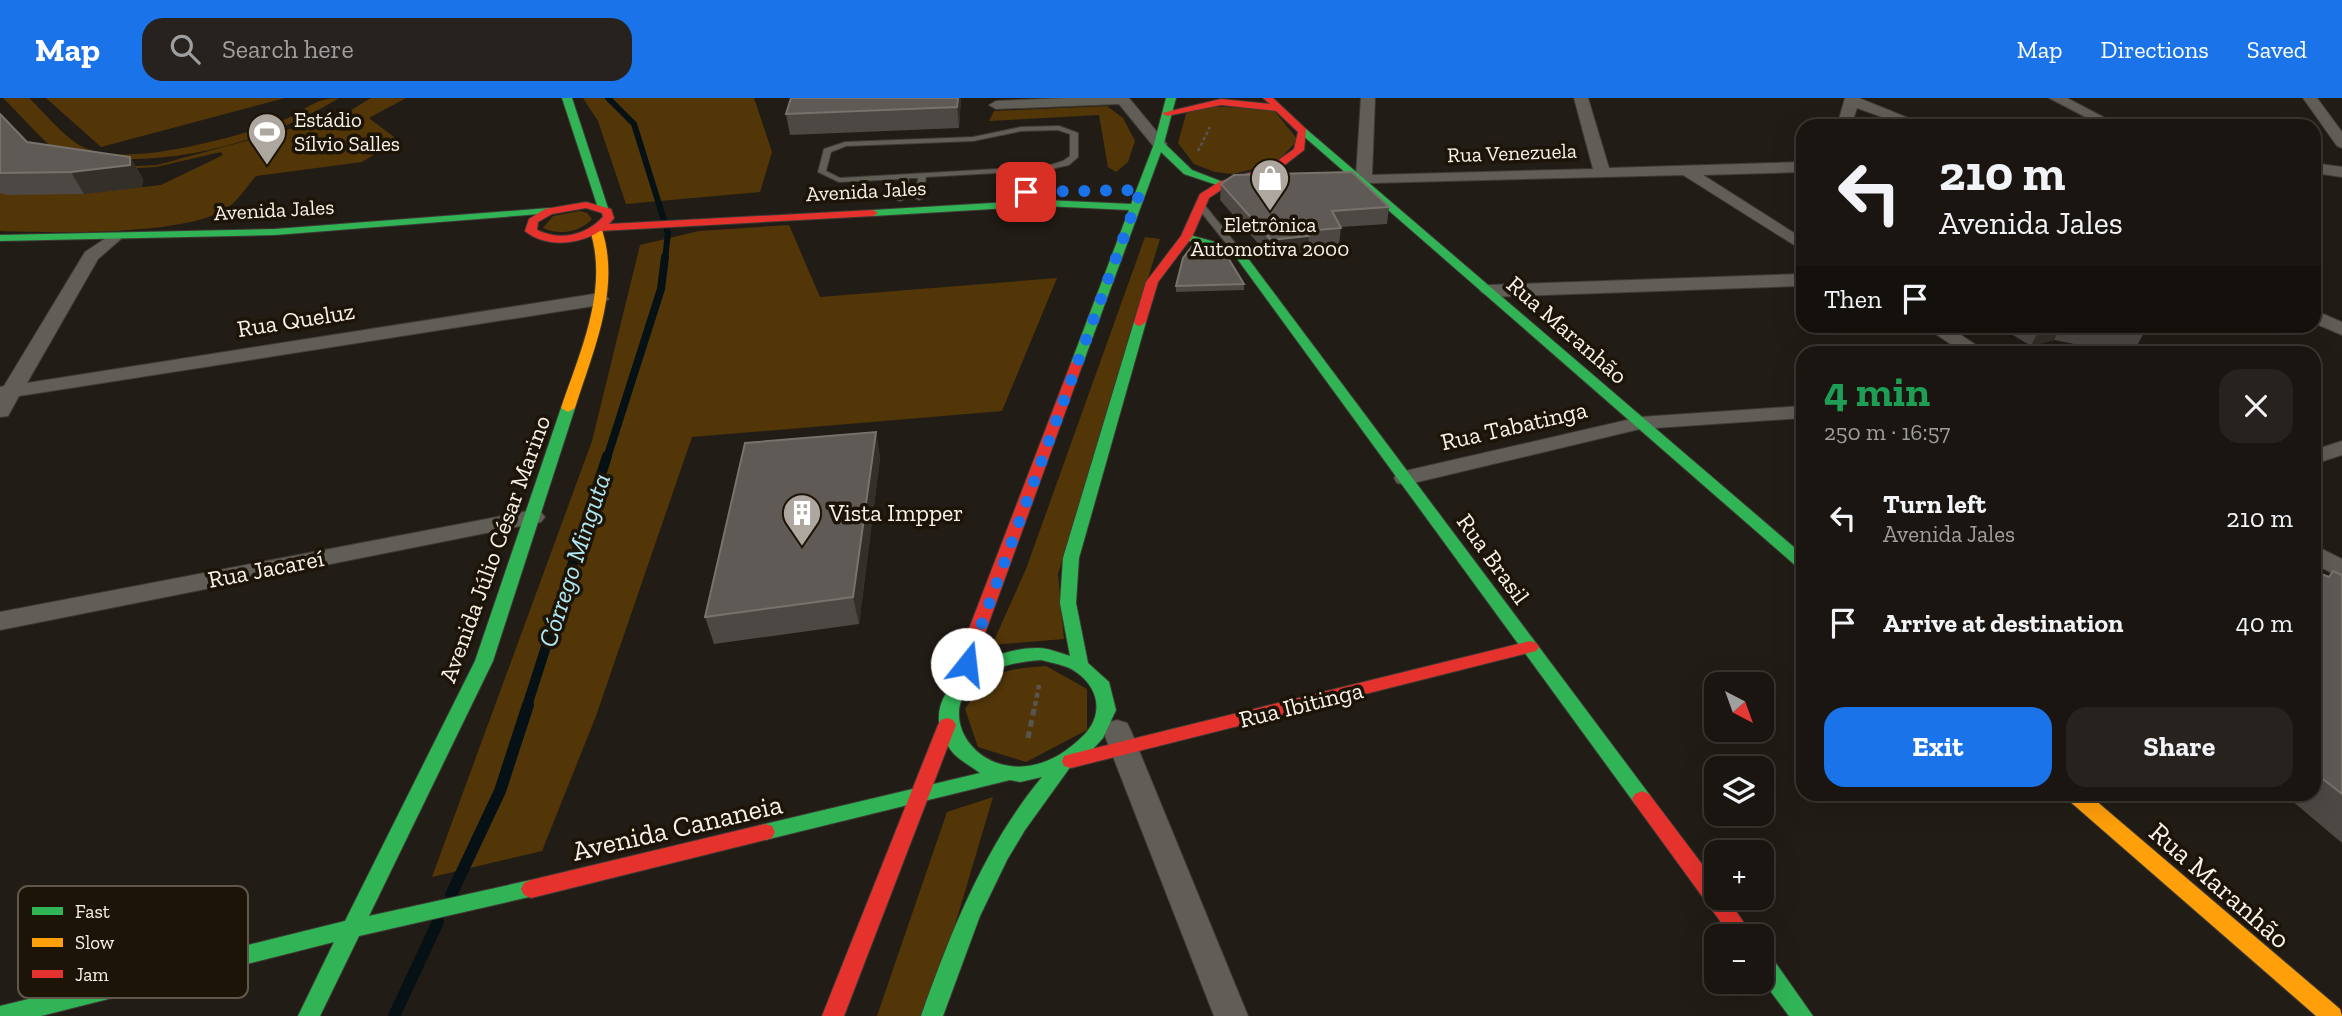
<!DOCTYPE html>
<html lang="en">
<head>
<meta charset="utf-8">
<style>
	:root { --surface:#1a1510; --page:#27221e; --text:#f1f3f6; --muted:#9f9f9f; --line:#383430; --accent:#1a73e8 }
	body { margin:0; font-family:"Zilla Slab",serif; background:var(--page); color:var(--text); height:100vh; display:flex; flex-direction:column; font-size:26px; white-space:nowrap }
	* { box-sizing:border-box; margin:0 }
	p { font-size:23px; color:var(--muted) }
	.icon { flex:none; width:38px; height:38px; fill:none; stroke:currentColor; stroke-width:2; stroke-linecap:round; stroke-linejoin:round }
	.map { position:relative; flex:1; overflow:hidden }
	.details { position:absolute; left:1796px; top:248px; width:525px; height:455px; display:flex; flex-direction:column; background:var(--surface); border-radius:21px; box-shadow:0 7px 28px #0002,0 0 0 2px var(--line) }
	.details>* { flex:none }
	.top-card { position:absolute; left:1796px; top:21px; width:525px; height:214px; border-radius:21px; box-shadow:0 7px 28px #0002,0 0 0 2px var(--line); background:#1a1510; color:var(--text); overflow:hidden }
	.needle { width:46px; rotate:139deg }
	.buttons { position:absolute; left:1704px; top:574px; display:grid; gap:14px }
	.buttons a { display:grid; place-items:center; width:70px; height:70px; border-radius:14px; background:var(--surface); box-shadow:0 7px 28px #0002,0 0 0 2px var(--line); font-size:35px }
	.pin { position:absolute; display:grid; place-items:center; width:60px; height:60px; color:#fff; margin:-30px; border-radius:14px; box-shadow:0 4px 10px #0006 }
	.me { position:absolute; width:77px; margin:-38px; rotate:16deg; stroke-linejoin:round; filter:drop-shadow(0 0 5px #0008) }
	.turn { display:flex; align-items:center; gap:24px; height:147px; padding:0 28px; font-size:32px }
	.turn .icon { width:91px; height:91px; stroke-width:2.5 }
	.turn b { display:block; font-size:49px; line-height:60px }
	.then { display:flex; align-items:center; height:66px; padding:0 28px; background:#0003; gap:14px; font-size:26px }
	.round { display:grid; place-items:center; flex:none; width:74px; height:74px; border-radius:21px; background:var(--page) }
	.headline { display:flex; align-items:center; justify-content:space-between; height:119px; padding:0 28px }
	h1 { font-size:42px; font-weight:700; line-height:52px; color:#1e9e55 }
	.primary-button { display:flex; gap:14px; margin-top:auto; padding:14px 28px }
	.primary-button a { flex:1; height:80px; border-radius:21px; background:var(--accent); color:#fff; font-size:28px; font-weight:700; line-height:80px; text-align:center }
	.primary-button a+a { background:var(--page); color:var(--text) }
	ul { padding:0; list-style:none }
	li { display:flex; align-items:center; gap:21px; height:105px; padding:0 28px }
	li div { flex:1 }
	li b { display:block; font-size:26px }
	li em { font-style:normal }
	header { display:flex; align-items:center; gap:42px; box-sizing:border-box; height:98px; padding:0 35px; background:var(--accent); color:#fff }
	header strong { font-size:33px }
	nav { display:flex; gap:38px; margin-inline-start:auto; font-size:24px }
	.search { width:490px; height:63px; background:var(--page); display:flex; align-items:center; gap:18px; box-sizing:border-box; padding:0 24px; border-radius:21px; color:var(--muted); font-size:26px }
	.map>svg:first-child { display:block }
</style>
</head>
<body>
<header>
<strong>Map</strong>
<div class="search"><svg class="icon" aria-label="search" viewBox="0 0 24 24"><circle cx="10" cy="10" r="6"/><path d="M15 15l6 6"/></svg>Search here</div>
<nav><a>Map</a><a>Directions</a><a>Saved</a></nav>
</header>
<div class="map">
<svg width="2342" height="918" viewBox="0 0 2342 918">
	<rect width="100%" height="100%" fill="#221c16"/>
	<!-- green -->
	<g fill="#523608">
		<path d="M3 0H29C45 15 65 41 85 50 129 70 236 39 281 23 304 14 313 0 339 0 269 43 175 69 93 59 84 58 70 59 61 56 49 50 15 11 3 0Z"/>
		<polygon points="46,0 285,0 101,49"/>
		<path d="M371 0H406L369 20 398 42 362 64 256 78C247 88 238 103 227 110 188 138 51 135 0 133V95L84 96 161 87 223 57 221 54 156 69 89 73 44 64 91 70 157 67 345 16Z"/>
		<polygon points="583,0 754,0 772,54 760,94 626,106 598,23"/>
		<polygon points="1107,8 1123,20 1135,43 1128,64 1116,74 1108,69 1099,17 989,23 994,13"/>
		<polygon points="1199,8 1273,11 1298,42 1276,65 1233,76 1215,74 1194,66 1178,45 1186,16"/>
		<path d="M580 113 587 115 592 121C581 134 558 138 543 130L553 118Z"/>
		<polygon points="789,127 820,199 1057,180 1002,313 692,339 596,618 542,753 432,779 592,343 640,147 699,133"/>
		<polygon points="1145,139 1160,141 1058,476 1064,541 992,547 1026,471"/>
		<path d="M1046 568 1087 591V632L1026 664 978 649 965 611C989 574 1002 571 1046 568Z"/>
		<polygon points="993,699 928,918 877,918 947,714"/>
	</g>
	<g fill="none" stroke-linecap="round" stroke-linejoin="round">
		<!-- stream-far3 -->
		<polyline stroke="#051114" stroke-width="6" points="608,0 634,26 668,135 665,161"/>
		<!-- stream-far2 -->
		<polyline stroke="#051114" stroke-width="8" points="607,360 661,191 665,159"/>
		<!-- stream-far1 -->
		<polyline stroke="#051114" stroke-width="10" points="527,608 607,358"/>
		<!-- stream -->
		<g stroke="#051114" stroke-width="12">
			<polyline points="451,797 500,693 528,607"/>
			<polyline points="394,918 438,824"/>
		</g>
		<!-- lane casing -->
		<g stroke="#3e3a35" stroke-width="2">
			<g id="lane">
				<path d="M1059 28 1078 35V59L1069 67 1047 72 926 79 923 100 919 102 915 100 918 80H909L904 101 900 103 896 101 901 81 839 84 818 74 824 51 845 44 973 39 1021 29ZM1058 32 1070 36V58L1063 63 1047 68 840 80 826 73 831 54 846 48 973 43 1021 33Z"/>
				<polygon points="1197,105 1203,105 1240,151 1240,155 1234,155 1197,109"/>
			</g>
		</g>
		<!-- street casing -->
		<g stroke="#3e3a35" stroke-width="2">
			<g id="street">
				<polygon points="1064,0 1129,0 1167,46 1159,51 1154,49 1119,6 996,11 989,7 996,3"/>
				<polygon points="1361,0 1375,0 1372,77 1593,71 1574,0 1588,0 1609,70 1802,64 1802,74 1703,77 1802,140 1802,152 1683,77 1335,86 1335,80 1356,78"/>
				<polygon points="1845,0 1859,0 1928,28 1907,28 1857,10 1851,28 1837,28"/>
				<polygon points="2049,0 2067,0 2107,21 2100,25 2095,24"/>
				<polygon points="2303,0 2317,0 2342,34 2342,50 2337,48"/>
				<polygon points="2314,65 2342,69 2342,79 2314,75"/>
				<polygon points="112,136 121,141 98,161 27,285 600,195 609,201 600,207 19,298 8,318 0,319 0,289 4,288 85,154"/>
				<polygon points="1802,176 1802,188 1489,199 1480,193 1489,187"/>
				<polygon points="2314,212 2342,224 2342,237 2314,225"/>
				<polygon points="1924,228 1947,228 1990,256 1965,256"/>
				<polygon points="1802,308 1802,320 1640,331 1405,387 1397,385 1394,380 1397,375 1405,373 1640,319"/>
				<polygon points="2342,343 2342,357 2314,366 2314,352"/>
				<polygon points="533,412 541,414 545,419 541,424 0,532 0,514"/>
				<polygon points="2314,447 2342,461 2342,480 2314,466"/>
				<polygon points="1117,622 1127,625 1131,633 1248,918 1214,918 1103,633 1107,625"/>
			</g>
		</g>
		<!-- fast casing -->
		<g stroke="#3e3a35" stroke-width="2">
			<g id="fast">
				<polygon points="562,0 572,0 608,110 607,112 598,110"/>
				<polygon points="1166,0 1176,0 1164,45 1192,72 1228,86 1223,89 1184,76 1161,54 1082,268 1077,269 1071,265 1129,112 1044,108 873,118 868,115 873,112 1044,102 1131,106 1154,46"/>
				<polygon points="1300,31 1306,31 1802,456 1802,469 1796,468 1300,35"/>
				<polygon points="549,110 554,113 553,115 275,137 0,143 0,137 275,131"/>
				<polygon points="1186,136 1241,151 1649,696 1652,701 1649,706 1642,709 1635,706 1233,155 1182,141 1182,137"/>
				<path d="M1140 220 1146 224 1079 460 1076 505 1088 565 1109 584 1116 612 1103 640 1084 661 1071 668 1025 732 1007 762 980 818 943 918H921C951 834 984 749 1042 679L1020 684 1010 682 765 742 758 740 755 734 758 728 765 726 980 675C972 669 961 663 954 656 905 598 986 549 1038 550 1049 550 1060 555 1070 558L1060 505 1063 460 1134 224ZM1041 562C1052 565 1067 567 1076 574 1099 590 1104 616 1084 637 986 736 882 572 1041 562Z"/>
				<polygon points="568,306 575,310 493,563 369,818 531,782 538,785 541,791 538,797 359,838 320,918 298,918 334,844 41,918 0,918 0,908 345,823 475,563 561,310"/>
				<polygon points="1762,854 1770,857 1813,918 1789,918 1762,882"/>
			</g>
		</g>
		<!-- slow casing -->
		<g stroke="#3e3a35" stroke-width="2">
			<g id="slow">
				<path d="M596 129 602 132C621 191 593 253 575 310L568 314 561 310C580 254 609 192 590 132Z"/>
				<polygon points="2065,696 2088,696 2340,911 2342,918 2316,918 2067,701"/>
			</g>
		</g>
		<!-- jam casing -->
		<g stroke="#3e3a35" stroke-width="2">
			<g id="jam">
				<polygon points="1263,0 1273,0 1306,31 1304,52 1277,73 1227,88 1209,100 1192,139 1158,184 1146,224 1140,228 1136,227 1134,224 1146,184 1181,138 1200,96 1219,84 1269,69 1294,51 1298,34 1276,13 1221,7 1167,18 1162,15 1221,1 1270,6"/>
				<path d="M586 104 611 111 614 120 609 126 873 112 878 115 873 118 600 133C579 147 545 150 525 133L529 121 545 111ZM586 110 602 115 603 119C585 138 560 143 537 132L538 124 552 116Z"/>
				<polygon points="1077,261 1083,265 980,549 973,584 970,589 958,589 955,584 962,549 1071,265"/>
				<polygon points="1530,543 1536,545 1539,549 1536,553 1071,670 1064,668 1062,663 1064,658 1071,656"/>
				<polygon points="947,620 953,622 956,627 844,918 822,918 938,627 941,622"/>
				<polygon points="1642,693 1649,696 1717,786 1717,800 1727,800 1753,838 1731,838 1635,706 1632,701 1635,696"/>
				<polygon points="765,726 772,728 775,734 772,740 765,742 531,800 524,797 521,791 524,785 531,782"/>
			</g>
		</g>
		<!-- path-far2 -->
		<polyline stroke="#595450" stroke-width="2.5" stroke-dasharray="3.5 2.5" stroke-linecap="butt" points="1198,53 1210,29"/>
		<!-- path-far1 -->
		<polyline stroke="#595450" stroke-width="4.5" stroke-dasharray="5 3.5" stroke-linecap="butt" points="1035,608 1039,587"/>
		<!-- path -->
		<polyline stroke="#595450" stroke-width="5" stroke-dasharray="7 4.5" stroke-linecap="butt" points="1028,640 1035,607"/>
		<!-- lane -->
		<use href="#lane" fill="#615d57" fill-rule="evenodd"/>
		<!-- street -->
		<use href="#street" fill="#615d57" fill-rule="evenodd"/>
		<!-- fast -->
		<use href="#fast" fill="#30b455" fill-rule="evenodd"/>
		<!-- slow -->
		<use href="#slow" fill="#ff9f0a" fill-rule="evenodd"/>
		<!-- jam -->
		<use href="#jam" fill="#e5322d" fill-rule="evenodd"/>
	</g>
	<!-- wall -->
	<g fill="#4d4843">
		<polygon points="961,0 959,30 790,37 786,16"/>
		<polygon points="0,16 27,44 130,59 143,81 142,89 84,96 8,97 0,95"/>
		<polygon points="1221,86 1389,109 1387,126 1341,129 1339,147 1308,149 1308,155 1270,159 1220,102"/>
		<polygon points="1244,186 1244,192 1176,194 1176,188"/>
		<polygon points="1998,228 2148,228 2132,256 2124,256 2054,242 2031,248"/>
		<polygon points="876,334 880,360 859,526 714,546 705,519"/>
		<polygon points="2314,473 2329,478 2342,477 2342,745 2284,696 2314,696"/>
	</g>
	<!-- shaded-wall -->
	<g fill="#342f29">
		<polygon points="958,0 961,0 959,30 957,9"/>
		<polygon points="130,59 143,81 142,89 84,96 71,74"/>
		<polygon points="1309,138 1308,155 1270,159 1271,142"/>
		<polygon points="2041,228 2062,228 2054,242 2031,248"/>
		<polygon points="876,334 880,360 859,526 853,499"/>
	</g>
	<!-- building -->
	<g fill="#5f5a55" stroke="#77726c" stroke-width="2">
		<polygon points="791,0 958,0 957,9 786,16"/>
		<polygon points="0,16 27,44 130,59 130,67 71,74 0,75"/>
		<polygon points="1352,74 1389,109 1332,113 1341,130 1307,133 1309,138 1271,142 1221,86 1234,77"/>
		<polygon points="1193,147 1224,153 1244,186 1176,188 1183,160"/>
		<polygon points="876,334 853,499 705,519 745,345"/>
		<polygon points="2314,473 2329,479 2333,473 2342,477 2342,696 2314,674"/>
	</g>
	<g fill="none" stroke-linecap="round" stroke-linejoin="round">
		<!-- route -->
		<polyline stroke="#1a73e8" stroke-width="12" stroke-dasharray="0 21.6" points="967,566 1141,92 1026,94"/>
	</g>
	<!-- icons -->
	<defs>
		<g id="stadium-pin" transform="scale(2.0125)"><path d="M0 17L-7.5 6A9.5 9.5 0 1 1 7.5 6Z" fill="#ada7a0" stroke="#1d1408"/><path d="M0-5a6.5 5 0 1 0 0 10a6.5 5 0 1 0 0-10ZM-3.5-1.8h7v3.6h-7Z" fill="#fff"/></g>
		<g id="shop-pin" transform="scale(2.0125)"><path d="M0 17L-7.5 6A9.5 9.5 0 1 1 7.5 6Z" fill="#ada7a0" stroke="#1d1408"/><path d="M-5-2.5h2.3a2.7 3.5 0 0 1 5.4 0H5L5.5 6h-11ZM-1.5-2.5h3a1.5 2.3 0 0 0-3 0Z" fill="#fff"/></g>
		<g id="building-pin" transform="scale(2.0125)"><path d="M0 17L-7.5 6A9.5 9.5 0 1 1 7.5 6Z" fill="#ada7a0" stroke="#1d1408"/><path d="M-4-6H4V6H1V3H-1V6H-4ZM-2.5-4.3h1.7v1.8h-1.7ZM.8-4.3h1.7v1.8H.8ZM-2.5-1h1.7V.8h-1.7ZM.8-1h1.7V.8H.8Z" fill="#fff"/></g>
	</defs>
	<g fill-rule="evenodd">
		<use href="#stadium-pin" x="267" y="34"/>
		<use href="#shop-pin" x="1270" y="80"/>
		<use href="#building-pin" x="802" y="415"/>
	</g>
	<g text-anchor="middle" stroke-width="7" stroke-linejoin="round" paint-order="stroke">
		<!-- far-poi labels -->
		<g font-size="21" fill="#f8f2ea" stroke="#1d1408" text-anchor="start">
			<text x="294" y="29">Estádio<tspan x="294" dy="24">Sílvio Salles</tspan></text>
			<text x="1270" y="134" text-anchor="middle">Eletrônica<tspan x="1270" dy="24">Automotiva 2000</tspan></text>
		</g>
		<!-- far-street labels -->
		<g font-size="21" fill="#f8f2ea" stroke="#1d1408">
			<text transform="translate(1512 55) rotate(-2)" y="7">Rua Venezuela</text>
			<text transform="translate(866 93) rotate(-3)" y="7">Avenida Jales</text>
			<text transform="translate(274 112) rotate(-3)" y="7">Avenida Jales</text>
		</g>
		<!-- street labels -->
		<g font-size="24" fill="#f8f2ea" stroke="#1d1408">
			<text transform="translate(296 222) rotate(-9)" y="8">Rua Queluz</text>
			<text transform="translate(1567 232) rotate(41)" y="8">Rua Maranhão</text>
			<text transform="translate(1514 328) rotate(-13)" y="8">Rua Tabatinga</text>
			<text transform="translate(495 451) rotate(-70)" y="8">Avenida Júlio César Marino</text>
			<text transform="translate(1493 461) rotate(54)" y="8">Rua Brasil</text>
			<text transform="translate(266 471) rotate(-11)" y="8">Rua Jacareí</text>
			<text transform="translate(1301 607) rotate(-14)" y="8">Rua Ibitinga</text>
		</g>
		<!-- poi labels -->
		<g font-size="24" fill="#f8f2ea" stroke="#1d1408" text-anchor="start">
			<text x="829" y="423">Vista Impper</text>
		</g>
		<!-- water labels -->
		<g font-size="26" font-style="italic" fill="#b1eaf7" stroke="#1d1408">
			<text transform="translate(574 462) rotate(-72)" y="9">Córrego Minguta</text>
		</g>
		<!-- near-street labels -->
		<g font-size="28" fill="#f8f2ea" stroke="#1d1408">
			<text transform="translate(677 729) rotate(-13)" y="10">Avenida Cananeia</text>
			<text transform="translate(2220 787) rotate(41)" y="10">Rua Maranhão</text>
		</g>
	</g>
	<!-- legend -->
	<rect x="18" y="788" width="230" height="112" rx="10" fill="#1d1408" stroke="#5f574c" stroke-width="2"/>
	<rect x="32" y="809" width="31" height="8" fill="#30b455"/>
	<rect x="32" y="840" width="31" height="9" fill="#ff9f0a"/>
	<rect x="32" y="872" width="31" height="8" fill="#e5322d"/>
	<g font-size="19" fill="#f8f2ea">
		<text x="75" y="820">Fast</text>
		<text x="75" y="851">Slow</text>
		<text x="75" y="883">Jam</text>
	</g>
</svg>
<div class="buttons">
<a><svg class="needle" viewBox="-14 -14 28 28"><path d="M0-13l5 13h-10z" fill="#e53935"/><path d="M0 13l5-13h-10z" fill="#9f9f9f"/></svg></a>
<a><svg class="icon" aria-label="layers" viewBox="0 0 24 24"><path d="M12 4l9 5-9 5-9-5zM3 14l9 5 9-5"/></svg></a>
<a>+</a>
<a>−</a>
</div>
<div class="pin" style="left:1026px;top:94px;background:#d93025"><svg class="icon" aria-label="arrive" viewBox="0 0 24 24"><path d="M6 21V4h12l-3 4 3 4H6"/></svg></div>
<svg class="me" style="left:967px;top:566px" viewBox="-20 -20 40 40"><circle r="19" fill="#fff"/><path d="M0-13L10 11 0 6-10 11z" fill="#1a73e8"/></svg>
<div class="top-card">
<div class="turn"><svg class="icon" aria-label="left" viewBox="0 0 24 24"><path d="M17 20v-9H6M10 6l-5 5 5 5"/></svg><div><b>210 m</b>Avenida Jales</div></div>
<div class="then">Then<svg class="icon" aria-label="arrive" viewBox="0 0 24 24"><path d="M6 21V4h12l-3 4 3 4H6"/></svg></div>
</div>
<section class="details">
<div class="headline"><div><h1>4 min</h1><p>250 m · 16:57</p></div><a class="round"><svg class="icon" aria-label="close" viewBox="0 0 24 24"><path d="M6 6l12 12M18 6L6 18"/></svg></a></div>
<ul>
<li><svg class="icon" aria-label="left" viewBox="0 0 24 24"><path d="M17 20v-9H6M10 6l-5 5 5 5"/></svg><div><b>Turn left</b><p>Avenida Jales</p></div><em>210 m</em></li>
<li><svg class="icon" aria-label="arrive" viewBox="0 0 24 24"><path d="M6 21V4h12l-3 4 3 4H6"/></svg><div><b>Arrive at destination</b></div><em>40 m</em></li>
</ul>
<div class="primary-button"><a>Exit</a><a>Share</a></div>
</section>
</div>
</body>
</html>
